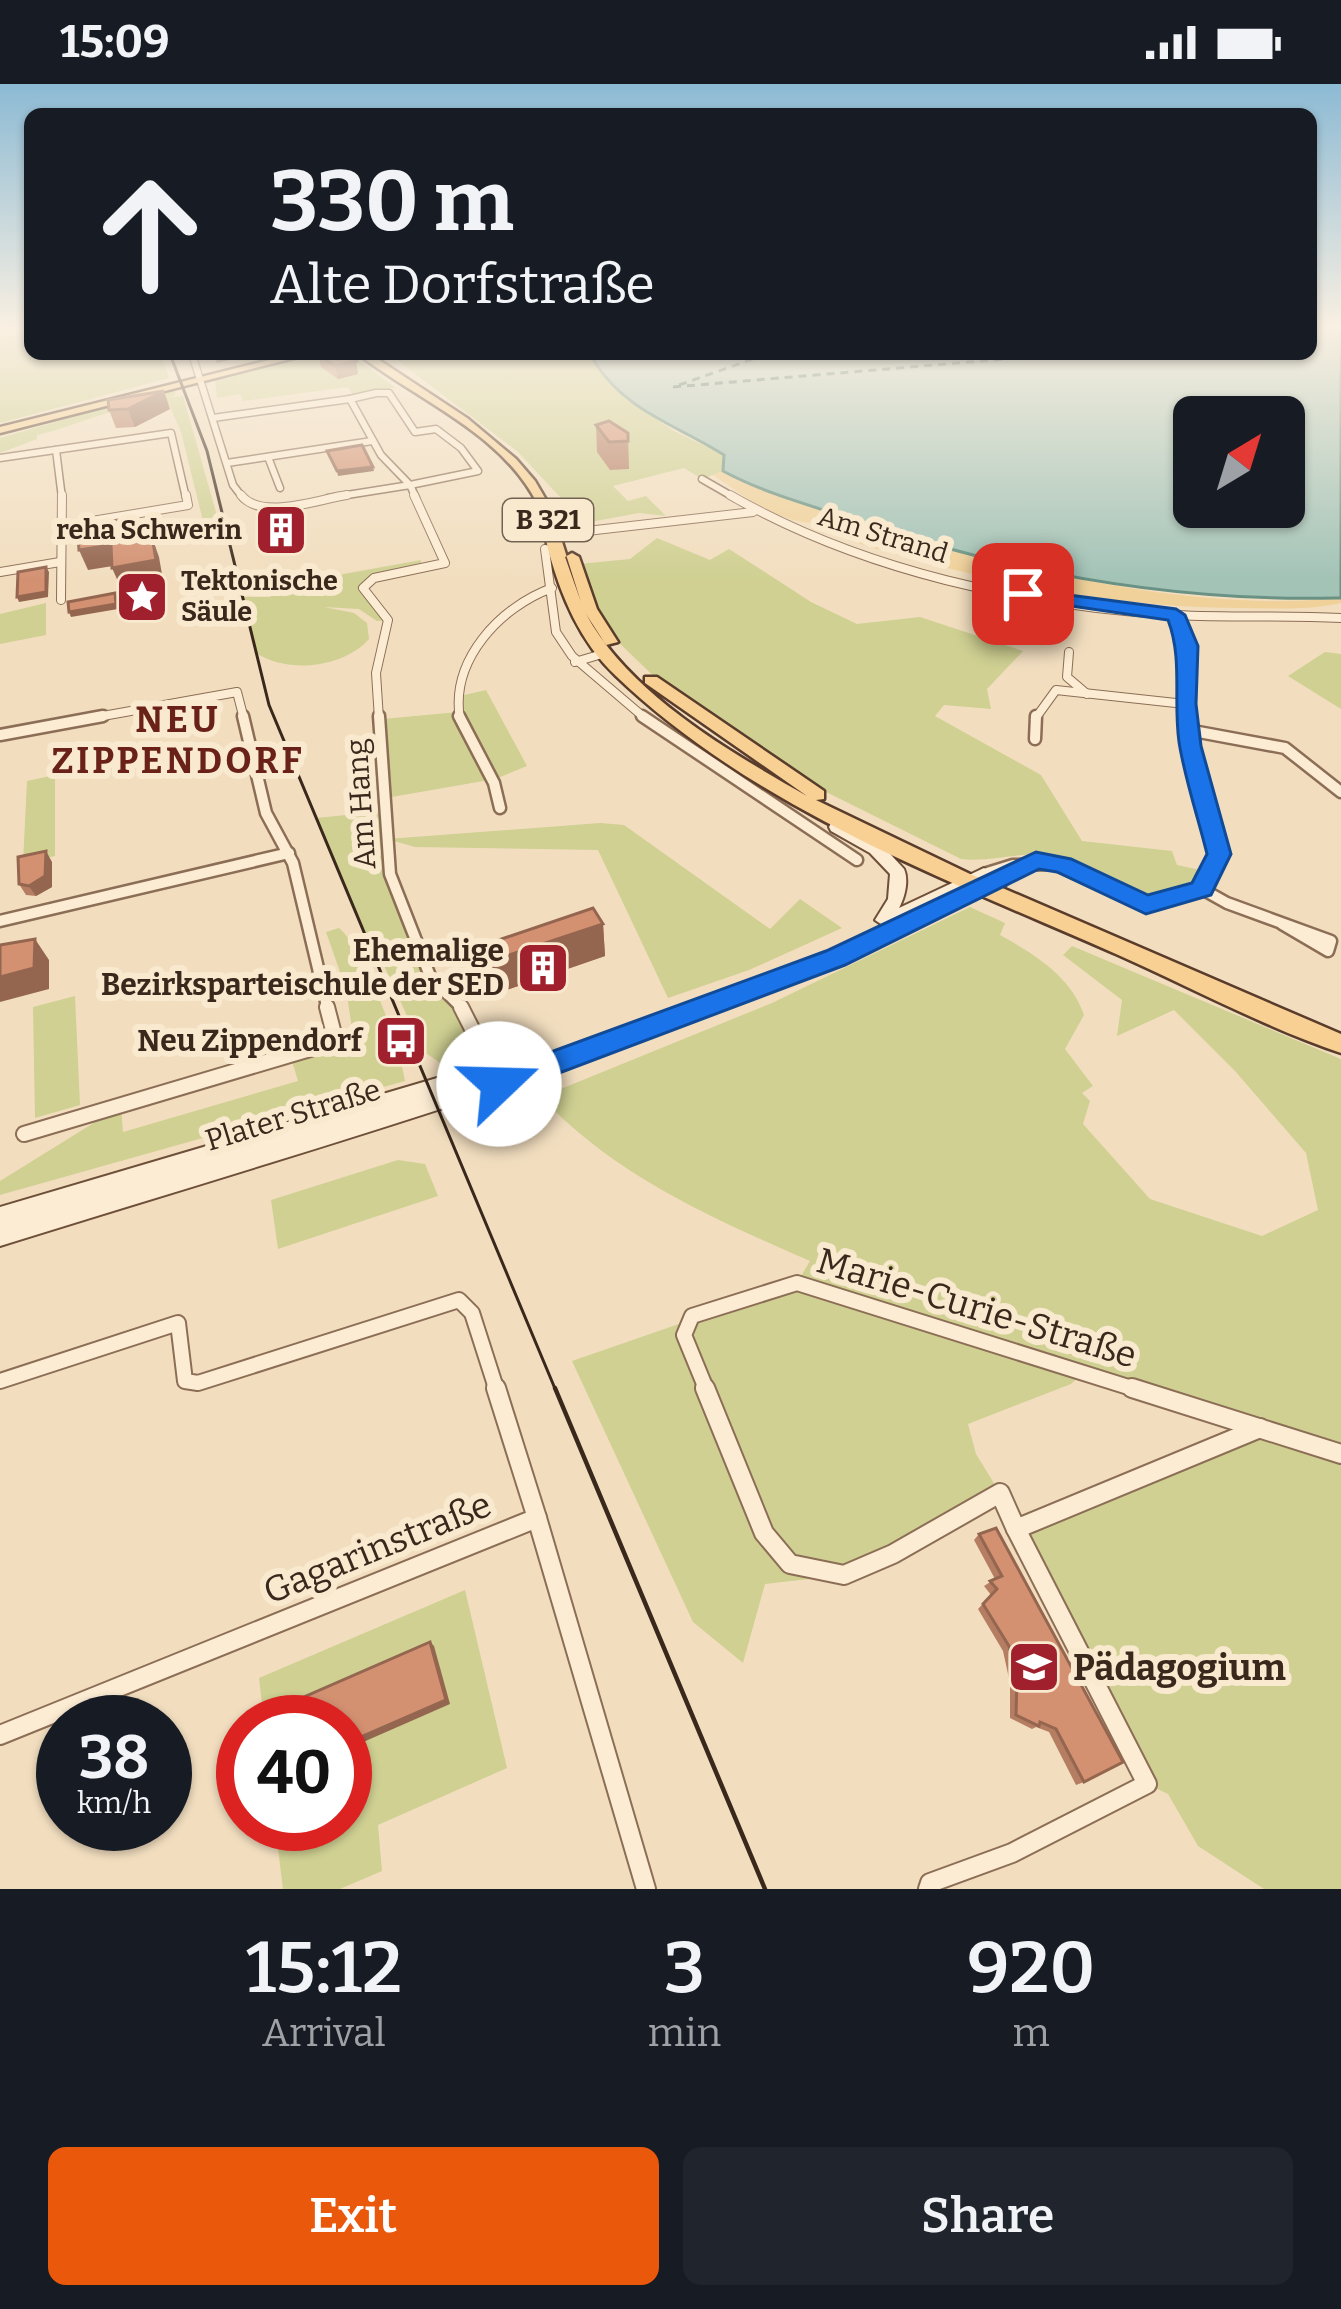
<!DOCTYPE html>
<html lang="en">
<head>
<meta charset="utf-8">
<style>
	:root { --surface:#171b24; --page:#20242c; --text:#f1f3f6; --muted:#9ea1a6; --accent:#ea580c }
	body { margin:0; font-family:Bitter,serif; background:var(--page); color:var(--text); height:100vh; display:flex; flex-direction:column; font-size:45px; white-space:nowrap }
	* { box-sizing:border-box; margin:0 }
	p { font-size:39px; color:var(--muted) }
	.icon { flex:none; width:66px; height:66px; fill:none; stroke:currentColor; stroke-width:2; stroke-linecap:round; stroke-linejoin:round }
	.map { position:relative; height:1805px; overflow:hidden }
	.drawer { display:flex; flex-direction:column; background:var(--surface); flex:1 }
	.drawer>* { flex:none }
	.guide { position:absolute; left:24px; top:24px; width:1293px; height:252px; border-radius:18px; box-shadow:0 3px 9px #0004; background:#171b24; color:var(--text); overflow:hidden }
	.needle { width:78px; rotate:38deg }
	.buttons { position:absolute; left:1173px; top:312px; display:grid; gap:24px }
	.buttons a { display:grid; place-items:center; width:132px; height:132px; border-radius:18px; background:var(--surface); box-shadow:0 3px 9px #0004; font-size:60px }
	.speed { position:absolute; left:36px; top:1611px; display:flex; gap:24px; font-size:60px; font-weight:700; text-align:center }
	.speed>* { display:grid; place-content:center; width:156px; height:156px; border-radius:50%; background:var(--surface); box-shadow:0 3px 9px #0004; line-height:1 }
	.speed small { font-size:30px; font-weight:400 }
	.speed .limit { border:18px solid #d22; background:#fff; color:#111 }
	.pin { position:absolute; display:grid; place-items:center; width:102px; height:102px; color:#fff; margin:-51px; border-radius:24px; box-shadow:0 6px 18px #0006 }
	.me { position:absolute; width:132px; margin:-66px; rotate:69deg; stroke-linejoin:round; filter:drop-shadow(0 0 9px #0008) }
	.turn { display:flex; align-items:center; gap:42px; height:252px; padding:0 48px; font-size:54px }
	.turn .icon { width:156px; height:156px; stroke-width:2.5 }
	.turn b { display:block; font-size:84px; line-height:102px }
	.eta { display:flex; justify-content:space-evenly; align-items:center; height:204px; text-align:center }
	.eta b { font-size:72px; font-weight:600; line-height:84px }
	.action { display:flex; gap:24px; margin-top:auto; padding:24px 48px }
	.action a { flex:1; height:138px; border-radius:18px; background:var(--accent); color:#fff; font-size:48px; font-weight:600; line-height:138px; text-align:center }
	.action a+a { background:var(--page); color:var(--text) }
	.status { display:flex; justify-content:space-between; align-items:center; height:84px; padding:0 60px; background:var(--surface); direction:ltr }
	.status svg { height:33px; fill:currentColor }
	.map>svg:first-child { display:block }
</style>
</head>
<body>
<div class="status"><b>15:09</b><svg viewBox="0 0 49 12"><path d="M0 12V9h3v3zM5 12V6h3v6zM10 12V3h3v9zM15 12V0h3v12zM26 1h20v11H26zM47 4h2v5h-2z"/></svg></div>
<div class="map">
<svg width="1341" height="1805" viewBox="0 0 1341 1805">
	<rect width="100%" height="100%" fill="#f2debf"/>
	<!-- green -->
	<g fill="#cfd092">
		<polygon points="30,248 30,254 21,258 30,257 30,270 161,270 169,294 0,339 0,254"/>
		<polygon points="319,270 350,270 396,304 352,310 348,303 243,317 241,310 217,314 215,296 221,293"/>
		<polygon points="389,270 600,270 594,277 625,314 674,347 724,371 723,387 702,395 684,384 613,402 628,417 646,412 666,432 639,429 574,441 560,413 517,367"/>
		<path d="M173 304 176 310 172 313 183 312 218 435 203 437 181 348 169 320C132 315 75 342 37 351V355L0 369V354Z"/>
		<path d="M657 454 710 476 729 465 811 518 857 540 920 533 1023 567 987 605 991 625 944 621 935 632 1041 691 1082 757 1172 767 1177 781 1205 787C1189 808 1168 816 1141 814 1111 805 1086 782 1056 773 1024 765 993 779 961 775L814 702 668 606 611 551 579 480 630 475Z"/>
		<path d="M421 476V486L375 494 364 504 388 536 377 537 359 525 324 523 354 529 367 539 369 555C343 584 289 590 256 569L243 513H270L283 501Z"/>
		<polygon points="46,519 46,551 0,560 0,530"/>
		<polygon points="1325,568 1341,570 1341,625 1288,592"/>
		<polygon points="486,606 527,682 495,695 386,714 383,635 458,628 460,612"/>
		<polygon points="55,691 55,772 23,779 27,697"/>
		<polygon points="386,727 387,755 600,739 624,741 770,845 800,815 842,844 749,886 668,914 598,766 415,763 387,755 390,790 430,892 467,929 484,967 446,983 423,967 376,864 371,865 316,734"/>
		<path d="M970 823 1005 839 1000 851C1034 870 1071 892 1084 931L1065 965 1093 1002 1082 1009 1090 1017 1083 1040 1150 1115 1262 1152 1318 1126 1306 1069 1235 987 1174 926 1117 952 1122 916 1063 871 1072 862 1341 975V1805H1264L1198 1762 1168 1710 1147 1700 1016 1445 1258 1345 1083 1289 1071 1300 968 1340 976 1370 1000 1409 844 1491 765 1500 743 1579 693 1538 572 1277 797 1199 810 1177C712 1134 615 1092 541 1013L772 919Z"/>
		<path d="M339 844C365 866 400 963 405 997L0 1111V1097L121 1022 123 1048 298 997 292 977 318 969 352 944 346 905 326 848Z"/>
		<polygon points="75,912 80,1021 35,1034 33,923"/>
		<polygon points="398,1076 425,1080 438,1112 278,1165 271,1116"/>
		<polygon points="465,1506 507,1684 378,1741 382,1787 340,1805 283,1805 275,1740 345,1740 345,1638 264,1638 259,1594"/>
	</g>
	<!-- sand -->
	<path fill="#f0d19a" d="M723 387C760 407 803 419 843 432 987 480 1189 530 1341 514V519C1307 527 1274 524 1240 524 1088 523 950 489 812 445L810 439C772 435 744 412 713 391Z"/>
	<!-- water -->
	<path fill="#a3c3b7" stroke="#699284" stroke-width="3" fill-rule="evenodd" d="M1311 244H1341V514H1335C1168 518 1000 486 842 432 802 419 760 407 723 387L724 371C677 341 626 328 594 277L600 270H1311ZM1284 333V423H1194V333Z"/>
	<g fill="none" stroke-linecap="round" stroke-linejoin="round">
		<!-- ferry -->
		<g stroke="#295b54" stroke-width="3" stroke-dasharray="8 6" stroke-linecap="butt">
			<polyline points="1311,247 1341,244"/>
			<polyline points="679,301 767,270"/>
			<polyline points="673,303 1065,270"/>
		</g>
		<!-- street-far4 casing -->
		<g stroke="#8c6e56" stroke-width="9">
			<g id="street-far4">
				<polyline points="192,270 233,401 243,414"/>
				<polygon points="376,309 389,309 415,348 436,345 461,364 478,387 410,401 381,371 350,315"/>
				<polyline points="213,334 350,315"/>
				<polyline points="56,366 62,414"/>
				<polyline points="268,373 280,404"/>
				<polyline points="0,374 171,349 186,414"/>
				<polyline points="227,379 372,357"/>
				<polyline points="702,395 735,414"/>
				<polyline points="328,414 410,401 416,414"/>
			</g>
		</g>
		<!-- street-far3 casing -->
		<g stroke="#8c6e56" stroke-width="10">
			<g id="street-far3">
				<path d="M241 411C261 437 319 415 347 411"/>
				<path d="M730 411C862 487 1025 522 1176 531 1231 534 1286 531 1341 534"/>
				<polyline points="62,442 188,421 186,411"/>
				<polyline points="552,451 753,428"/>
				<polyline points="545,465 556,548 572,572 646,635"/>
				<polyline points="0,488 60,478"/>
				<polyline points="61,516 62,411"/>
				<polyline points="1176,531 1187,575 1187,635"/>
				<polyline points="1069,568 1067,593 1087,610"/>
				<polyline points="575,578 602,570"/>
				<polyline points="86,635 237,608 244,635"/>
				<polyline points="379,635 376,589 388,536 363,504 374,494 445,479 414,411"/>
				<path d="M460 635C450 576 500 523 552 504"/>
				<polyline points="1035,635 1056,606 1185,620"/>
			</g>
		</g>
		<!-- street-far2 casing -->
		<g stroke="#8c6e56" stroke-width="15">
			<g id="street-far2">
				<polyline points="243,632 266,729 293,779 328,926"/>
				<polyline points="379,632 390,790 430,892 464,926"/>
				<polyline points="459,632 494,699 500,724"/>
				<polyline points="642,632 857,776"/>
				<polyline points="1188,646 1285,664 1341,708"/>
				<polyline points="0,651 103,632"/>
				<polyline points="1035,655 1036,632"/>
				<polyline points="984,790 1013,781 1054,780 1146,821 1202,805 1219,770 1187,632"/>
				<polyline points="1000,797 1035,777"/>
				<polyline points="1202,805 1227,819 1331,857 1328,867 1282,840"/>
				<polyline points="0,837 289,769"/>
			</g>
		</g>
		<!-- street-far1 casing -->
		<g stroke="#8c6e56" stroke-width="18">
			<g id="street-far1">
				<polyline points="461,923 495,990"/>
				<polyline points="24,1050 320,962 334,950 327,923"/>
				<polyline points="0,1297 178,1239 185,1297 198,1299 459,1216 472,1229 497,1307"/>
				<polyline points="707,1307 684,1251 692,1232 797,1199 1141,1307"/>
			</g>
		</g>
		<!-- street casing -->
		<g stroke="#8c6e56" stroke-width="22">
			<g id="street">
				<polyline points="705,1304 764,1449 790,1480 844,1491 893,1470 1000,1409 1016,1445 1260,1344"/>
				<polyline points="1132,1304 1341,1370"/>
				<polyline points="537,1434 646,1805"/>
				<polyline points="0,1651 537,1434 496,1304"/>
				<polyline points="928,1805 930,1799 1012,1769 1147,1700 1016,1445"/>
			</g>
		</g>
		<!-- secondary casing -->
		<g stroke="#6e4f39" stroke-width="4">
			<path id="secondary" d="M837 738 882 761 904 785C909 796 905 813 899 824L984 784 992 790 990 794 945 816 994 793 1000 791 1008 797 1006 801C926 839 846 876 764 909 515 1009 256 1082 0 1162V1123L542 963 549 966 551 972 751 900 897 838 892 837 884 842 875 836 888 815 890 790 870 769 831 747 829 743 831 739Z"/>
		</g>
		<!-- primary casing -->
		<g stroke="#593c2b" stroke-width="5">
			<g id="primary">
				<polygon points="293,270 310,270 0,349 0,343"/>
				<path d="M358 270H370L467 334 516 375 535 397 552 426 581 518 565 473 572 469 579 473 597 525 618 558 606 561 586 530C629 610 730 668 807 712L645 599V593H657L824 707V715L816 716 970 790 1341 950V969C1267 944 1188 902 1116 870 943 794 755 725 616 592 580 558 561 512 548 465 545 451 544 435 538 421 503 349 417 316 358 270Z"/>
			</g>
		</g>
		<!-- street-far4 -->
		<use href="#street-far4" stroke="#fcecd3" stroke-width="6"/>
		<!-- street-far3 -->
		<use href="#street-far3" stroke="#fcecd3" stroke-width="8"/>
		<!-- street-far2 -->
		<use href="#street-far2" stroke="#fcecd3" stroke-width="10"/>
		<!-- street-far1 -->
		<use href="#street-far1" stroke="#fcecd3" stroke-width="14"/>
		<!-- street -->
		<use href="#street" stroke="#fcecd3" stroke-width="18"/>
		<!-- secondary -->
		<use href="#secondary" fill="#fcecd3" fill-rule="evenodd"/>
		<!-- primary -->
		<use href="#primary" fill="#f8d093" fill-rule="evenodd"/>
		<!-- tram-far1 -->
		<polyline stroke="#3a281c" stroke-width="3" points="170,270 207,367 269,621 556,1307"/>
		<!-- tram -->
		<polyline stroke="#3a281c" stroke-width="4.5" points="555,1304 765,1805"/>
	</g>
	<!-- wall -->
	<g fill="#b57d62">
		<polygon points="318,271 356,277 358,290 338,295 321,283"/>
		<polygon points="170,325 135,343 116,344 109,326"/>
		<polygon points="596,341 628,349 629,385 610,386 597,368"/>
		<polygon points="1003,519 1038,534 1036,539 1006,534 1002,524"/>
		<polygon points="52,778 52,803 36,812 26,811 19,800"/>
		<polygon points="603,840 605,872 489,912 481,895 475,864"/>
		<polygon points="996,1444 1084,1698 1076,1701 1049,1648 1036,1643 1032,1645 1010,1634 1010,1599 1003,1567 978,1525 991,1511 984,1502 995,1495 974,1456 979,1450"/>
	</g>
	<!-- shaded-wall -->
	<g fill="#946650">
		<polygon points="214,270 254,270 217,279"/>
		<polygon points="356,277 358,290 338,295 335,282"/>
		<polygon points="164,307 170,325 135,343 128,325"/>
		<polygon points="373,383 374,387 338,392 337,387"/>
		<polygon points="292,436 296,451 291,452 292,456 272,460 268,445"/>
		<polygon points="152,453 159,473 163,496 121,504 112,484"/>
		<polygon points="111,461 119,481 88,486 79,466"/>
		<polygon points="46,483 49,488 48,513 19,518 17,513"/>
		<polygon points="115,509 118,525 71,533 69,528"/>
		<polygon points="46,767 52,778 52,803 36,812 29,802"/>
		<polygon points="603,840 605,872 489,912 482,880"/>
		<polygon points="35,855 49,876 49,905 0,918 0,893"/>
		<polygon points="430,1558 434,1562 450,1620 345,1666 345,1660"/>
	</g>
	<!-- building -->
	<g fill="#d39172" stroke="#946650" stroke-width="3">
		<polygon points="321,270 345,270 356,277 335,282 318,271"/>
		<polygon points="164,307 128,325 109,326 108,316"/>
		<polygon points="609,337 628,349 628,357 609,358 596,341"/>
		<polygon points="362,361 373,383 337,387 327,367"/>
		<polygon points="288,426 292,436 286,437 288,442 268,445 261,428"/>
		<polygon points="118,436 120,458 152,453 156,476 112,484 111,461 79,466 77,443"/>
		<polygon points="46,483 46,508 17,513 18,488"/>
		<polygon points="115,509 116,520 69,528 68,518"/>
		<polygon points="1014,514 1037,523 1038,534 1008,529 1003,519"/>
		<polygon points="46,767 45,792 29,802 19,800 18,773"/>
		<polygon points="593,824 603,840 482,880 475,864"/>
		<polygon points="35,855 34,884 0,893 0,861"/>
		<polygon points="996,1444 1123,1678 1084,1698 1056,1645 1040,1638 1039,1642 1016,1631 1017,1595 1009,1562 983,1520 997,1505 990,1497 1002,1492 979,1450"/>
		<polygon points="430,1558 446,1616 345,1660 345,1638 291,1638 288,1620"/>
	</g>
	<!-- sky -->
	<linearGradient id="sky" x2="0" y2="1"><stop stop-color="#8cbad4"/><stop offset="0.49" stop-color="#f9f0e2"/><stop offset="1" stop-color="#f9f0e2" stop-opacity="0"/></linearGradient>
	<rect width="1341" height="496" fill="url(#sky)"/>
	<!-- route -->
	<path fill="#1a73e8" stroke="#114b97" stroke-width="3" d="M1023 505 1176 525 1185 531 1198 562 1196 620 1201 662 1231 770 1211 811 1146 830 1057 788 1039 785 845 881 509 1008H488L484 1000 488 991 826 867 1036 768 1071 775 1148 811 1192 799 1207 770C1198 733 1185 696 1179 658 1173 616 1183 575 1168 536L1017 514 1014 510Z"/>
	<!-- icons -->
	<defs>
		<g id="building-square" transform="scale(2.7)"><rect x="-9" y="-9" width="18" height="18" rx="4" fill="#a0212d" stroke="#f8e9cf"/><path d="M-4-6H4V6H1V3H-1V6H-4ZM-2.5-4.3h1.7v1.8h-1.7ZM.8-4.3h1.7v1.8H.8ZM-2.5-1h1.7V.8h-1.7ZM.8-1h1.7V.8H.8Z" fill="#fff"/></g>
		<g id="sight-square" transform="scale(2.7)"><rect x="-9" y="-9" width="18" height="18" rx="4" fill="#a0212d" stroke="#f8e9cf"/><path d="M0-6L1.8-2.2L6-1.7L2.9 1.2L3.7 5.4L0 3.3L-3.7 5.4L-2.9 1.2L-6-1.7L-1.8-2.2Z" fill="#fff"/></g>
		<g id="bus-square" transform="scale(2.7)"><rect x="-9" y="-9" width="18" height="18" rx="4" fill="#a0212d" stroke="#f8e9cf"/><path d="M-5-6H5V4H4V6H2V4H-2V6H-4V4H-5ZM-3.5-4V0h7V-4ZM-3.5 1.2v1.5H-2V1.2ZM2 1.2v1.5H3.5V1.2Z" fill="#fff"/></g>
		<g id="school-square" transform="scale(2.7)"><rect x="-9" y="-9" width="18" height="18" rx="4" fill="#a0212d" stroke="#f8e9cf"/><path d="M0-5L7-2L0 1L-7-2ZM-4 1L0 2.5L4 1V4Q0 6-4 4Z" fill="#fff"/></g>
	</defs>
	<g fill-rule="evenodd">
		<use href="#building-square" x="281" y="446"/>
		<use href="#sight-square" x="142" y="513"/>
		<use href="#building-square" x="543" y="884"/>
		<use href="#bus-square" x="401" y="957"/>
		<use href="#school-square" x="1034" y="1583"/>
	</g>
	<g text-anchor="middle" stroke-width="12" stroke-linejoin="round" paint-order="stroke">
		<!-- shield labels -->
		<rect fill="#f8e9cf" stroke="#736252" stroke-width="3" x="503" y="415" width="90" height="42" rx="9"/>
		<g font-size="27" font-weight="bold" fill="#3a281c">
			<text x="548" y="445">B 321</text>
		</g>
		<!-- far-poi labels -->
		<g font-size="27" font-weight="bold" fill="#3a281c" stroke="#f8e9cf" text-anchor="end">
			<text x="242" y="455">reha Schwerin</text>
			<text x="181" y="506" text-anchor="start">Tektonische<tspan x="181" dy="31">Säule</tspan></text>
		</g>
		<!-- far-street labels -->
		<g font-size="27" fill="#3a281c" stroke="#f8e9cf">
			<text transform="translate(883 451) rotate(17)" y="9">Am Strand</text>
		</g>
		<!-- street labels -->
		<g font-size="30" fill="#3a281c" stroke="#f8e9cf">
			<text transform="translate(361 720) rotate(-94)" y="10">Am Hang</text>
			<text transform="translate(293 1031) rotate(-17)" y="10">Plater Straße</text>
		</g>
		<!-- poi labels -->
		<g font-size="30" font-weight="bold" fill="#3a281c" stroke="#f8e9cf" text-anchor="end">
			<text x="504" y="877">Ehemalige<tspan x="504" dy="34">Bezirksparteischule der SED</tspan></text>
			<text x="362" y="967">Neu Zippendorf</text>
		</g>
		<!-- far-district labels -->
		<g font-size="36" font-weight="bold" letter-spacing="3" fill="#6a2117" stroke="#f8e9cf">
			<text x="178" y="648">NEU<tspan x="178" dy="41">ZIPPENDORF</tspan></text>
		</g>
		<!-- near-street labels -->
		<g font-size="36" fill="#3a281c" stroke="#f8e9cf">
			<text transform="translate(977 1223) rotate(17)" y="13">Marie-Curie-Straße</text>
			<text transform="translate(377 1463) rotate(-22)" y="13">Gagarinstraße</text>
		</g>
		<!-- near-poi labels -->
		<g font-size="36" font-weight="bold" fill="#3a281c" stroke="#f8e9cf" text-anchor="start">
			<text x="1073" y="1596">Pädagogium</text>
		</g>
	</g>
</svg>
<div class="buttons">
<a><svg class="needle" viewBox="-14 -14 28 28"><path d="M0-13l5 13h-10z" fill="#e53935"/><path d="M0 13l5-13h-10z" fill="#9ea1a6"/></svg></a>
</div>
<div class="speed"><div>38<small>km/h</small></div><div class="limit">40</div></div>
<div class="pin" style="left:1023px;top:510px;background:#d93025"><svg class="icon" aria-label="arrive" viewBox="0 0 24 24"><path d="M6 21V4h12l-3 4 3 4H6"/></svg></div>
<svg class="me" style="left:499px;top:1000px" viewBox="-20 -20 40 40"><circle r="19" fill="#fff"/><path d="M0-13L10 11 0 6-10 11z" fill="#1a73e8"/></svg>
<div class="guide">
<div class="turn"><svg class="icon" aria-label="ahead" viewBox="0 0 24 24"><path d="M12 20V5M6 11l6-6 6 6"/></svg><div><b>330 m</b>Alte Dorfstraße</div></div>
</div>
</div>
<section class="drawer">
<div class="eta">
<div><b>15:12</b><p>Arrival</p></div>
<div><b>3</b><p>min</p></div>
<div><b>920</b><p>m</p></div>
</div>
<div class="action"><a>Exit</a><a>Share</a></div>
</section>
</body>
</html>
